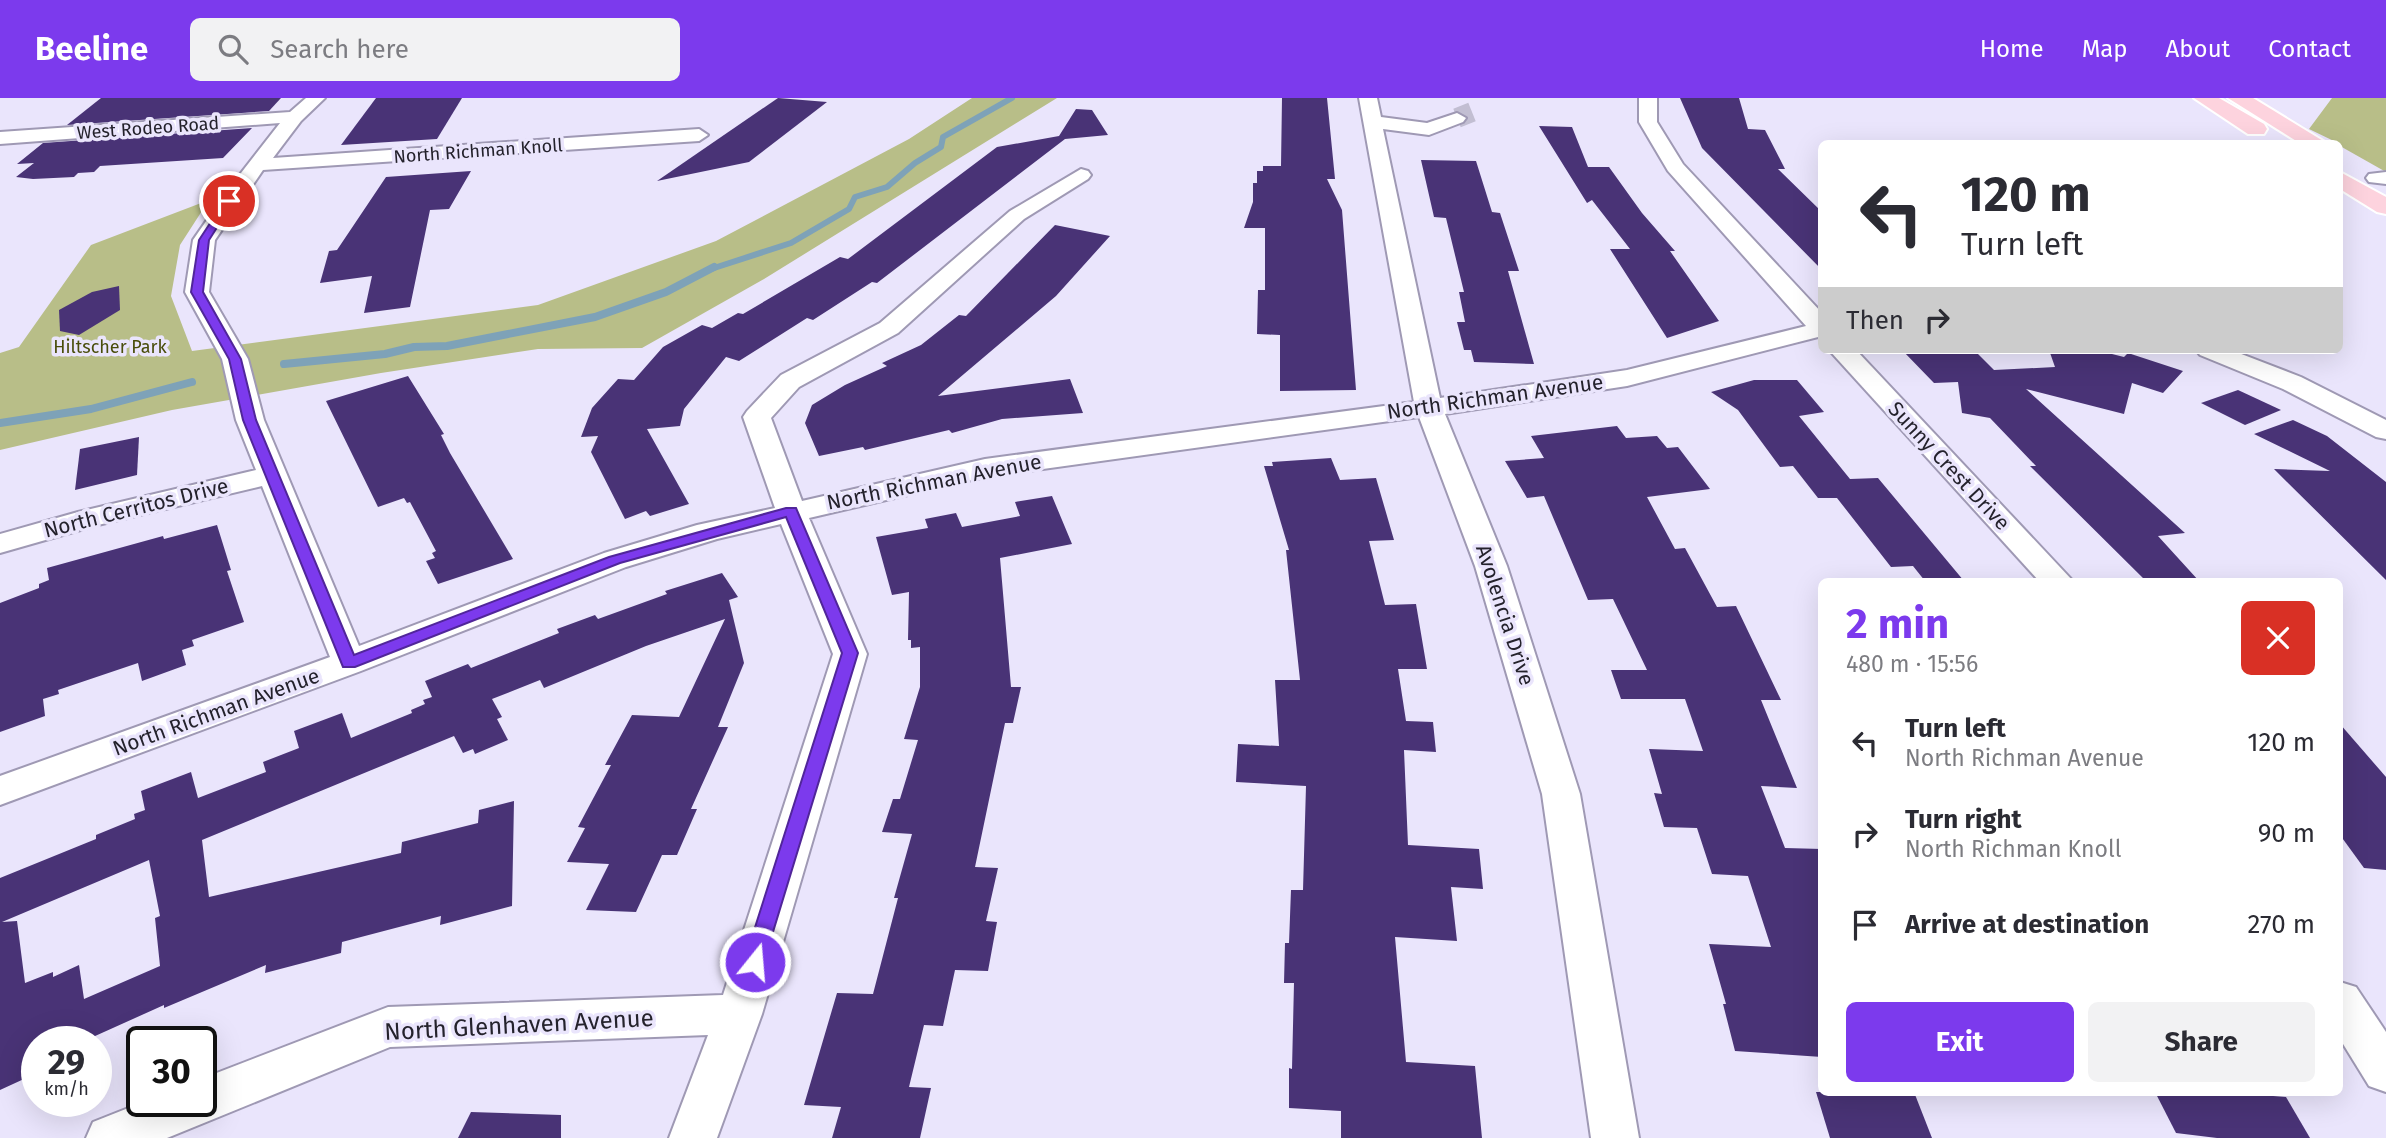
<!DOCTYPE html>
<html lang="en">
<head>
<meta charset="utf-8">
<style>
	:root { --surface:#fff; --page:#f2f2f3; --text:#2b2b33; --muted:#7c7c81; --accent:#7c3aed }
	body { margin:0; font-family:"Fira Sans",sans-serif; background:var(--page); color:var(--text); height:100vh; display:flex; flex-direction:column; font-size:26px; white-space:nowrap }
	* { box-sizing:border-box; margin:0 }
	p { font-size:23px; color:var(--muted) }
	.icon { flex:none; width:38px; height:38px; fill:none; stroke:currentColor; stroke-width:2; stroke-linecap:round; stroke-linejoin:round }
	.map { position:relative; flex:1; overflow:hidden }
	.panel { position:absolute; left:1818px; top:480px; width:525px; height:518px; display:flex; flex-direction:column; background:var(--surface); border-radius:10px; box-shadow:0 7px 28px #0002 }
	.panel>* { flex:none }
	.banner { position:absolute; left:1818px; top:42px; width:525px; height:214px; border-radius:10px; box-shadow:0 7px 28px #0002; background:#fff; color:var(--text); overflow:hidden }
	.speed { position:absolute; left:21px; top:928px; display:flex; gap:14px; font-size:35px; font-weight:700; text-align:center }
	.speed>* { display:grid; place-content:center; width:91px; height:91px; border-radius:50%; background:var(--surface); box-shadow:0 7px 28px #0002; line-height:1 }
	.speed small { font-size:18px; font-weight:400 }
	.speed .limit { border:4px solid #111; border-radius:10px; background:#fff; color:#111 }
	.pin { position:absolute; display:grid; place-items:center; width:60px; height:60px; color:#fff; margin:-30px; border:4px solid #fff; border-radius:50%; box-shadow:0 2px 7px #0007 }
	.me { position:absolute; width:77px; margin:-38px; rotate:17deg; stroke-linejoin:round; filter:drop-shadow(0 0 5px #0008) }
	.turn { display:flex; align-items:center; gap:24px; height:147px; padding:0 28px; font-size:32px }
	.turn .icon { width:91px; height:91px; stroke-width:2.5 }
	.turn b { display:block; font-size:49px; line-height:60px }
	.then { display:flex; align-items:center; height:66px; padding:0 28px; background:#0003; gap:14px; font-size:26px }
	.round { display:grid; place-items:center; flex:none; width:74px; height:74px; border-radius:10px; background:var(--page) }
	.summary { display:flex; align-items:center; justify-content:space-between; height:119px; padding:0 28px }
	h1 { font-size:42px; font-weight:700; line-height:52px; color:var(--accent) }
	.cta { display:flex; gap:14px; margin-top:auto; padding:14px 28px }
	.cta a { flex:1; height:80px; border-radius:10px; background:var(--accent); color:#fff; font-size:28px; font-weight:700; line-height:80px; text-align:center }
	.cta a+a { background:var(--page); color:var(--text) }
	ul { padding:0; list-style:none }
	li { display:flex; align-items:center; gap:21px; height:91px; padding:0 28px }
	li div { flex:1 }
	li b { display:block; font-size:26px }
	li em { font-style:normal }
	header { display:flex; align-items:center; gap:42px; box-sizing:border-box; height:98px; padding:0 35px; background:var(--accent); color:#fff }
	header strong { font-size:33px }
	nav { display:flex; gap:38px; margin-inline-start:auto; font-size:24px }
	.search { width:490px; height:63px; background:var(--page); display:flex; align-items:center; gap:18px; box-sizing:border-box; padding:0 24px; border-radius:10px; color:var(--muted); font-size:26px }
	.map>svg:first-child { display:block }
</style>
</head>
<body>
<header>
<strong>Beeline</strong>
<div class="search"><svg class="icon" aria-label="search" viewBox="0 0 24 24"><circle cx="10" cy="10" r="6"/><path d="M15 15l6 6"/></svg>Search here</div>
<nav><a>Home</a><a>Map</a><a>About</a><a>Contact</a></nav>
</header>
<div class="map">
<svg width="2386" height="1040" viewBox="0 0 2386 1040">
	<rect width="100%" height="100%" fill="#eae5fc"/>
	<!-- green -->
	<g fill="#b8be88">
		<polygon points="972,0 1057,0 764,181 642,250 538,251 381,275 172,312 0,352 0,255 19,249 91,147 209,102 180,147 171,198 192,253 538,207 716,143 909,41"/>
		<polygon points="2332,0 2386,0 2386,74 2340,48 2340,46 2309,31"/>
	</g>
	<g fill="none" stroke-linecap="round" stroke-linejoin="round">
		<!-- stream-far1 -->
		<polyline stroke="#7ea2b8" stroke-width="6" points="711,171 791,145 849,111 855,99 887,89 915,65 941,49 943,39 1012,0"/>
		<!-- stream -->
		<g stroke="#7ea2b8" stroke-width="8">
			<polyline points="284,266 385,256 414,249 447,248 595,219 666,194 714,169"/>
			<polyline points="0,325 91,311 192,284"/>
		</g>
	</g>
	<!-- building -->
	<g fill="#493376" fill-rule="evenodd">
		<polygon points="101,0 281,0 269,13 67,27"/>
		<polygon points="376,0 462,0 437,41 341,47"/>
		<polygon points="778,0 827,4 749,64 657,83"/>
		<polygon points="1282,0 1327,0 1335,81 1327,81 1342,112 1356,292 1280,293 1280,237 1257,236 1258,192 1265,192 1265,130 1244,130 1253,104 1253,85 1257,85 1257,73 1263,73 1263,68 1281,68"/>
		<polygon points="1680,0 1739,0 1748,31 1765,32 1785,71 1778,71 1822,114 1822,172 1702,50"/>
		<polygon points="1076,11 1092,12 1108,37 1065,41 877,185 872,184 813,222 807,220 739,263 726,259 684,311 680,328 647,331 689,406 650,418 646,413 625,421 591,354 598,338 581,339 592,310 618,281 634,282 663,249 702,227 712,230 738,215 743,216 840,159 848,161 997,49 1059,38"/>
		<polygon points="1539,28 1572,29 1588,69 1609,69 1642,115 1675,153 1670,153 1719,223 1667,240 1610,151 1630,151 1592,102 1587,105"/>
		<polygon points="252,30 223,60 100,68 94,74 78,75 74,79 33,81 16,79 34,65 17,66 43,45"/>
		<polygon points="1421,62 1476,63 1492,114 1500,115 1519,173 1508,173 1534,266 1474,264 1471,252 1464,252 1457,224 1465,224 1459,194 1464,194 1446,120 1434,119"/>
		<polygon points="471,73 449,111 430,112 410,209 364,215 372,178 320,185 329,153 337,152 386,79"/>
		<polygon points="1055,127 1110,138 1056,198 938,298 1070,281 1083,315 1002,321 952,335 949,332 865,352 863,349 819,358 805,325 812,307 845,287 887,268 882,265 921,247 959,217 966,218"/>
		<polygon points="119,188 120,212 79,237 60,233 59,212 92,194"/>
		<polygon points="1902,252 1974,252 1994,272 2055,269 2049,252 2096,252 2124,259 2128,255 2183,273 2163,295 2132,285 2124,316 2026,291 2185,435 2158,438 2199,483 2146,483 2030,368 2036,368 1990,320 1962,315 1958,284 1934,285"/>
		<polygon points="408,278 444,336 441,337 450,355 513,461 438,486 426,463 435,460 432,455 436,453 410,404 407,405 404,400 378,409 326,303"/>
		<polygon points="1754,282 1797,282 1824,314 1799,318 1850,381 1878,380 1964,483 1925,483 1913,468 1891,469 1837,400 1818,400 1793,368 1780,369 1738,312 1711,294"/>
		<polygon points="2238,292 2281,312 2245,327 2201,305"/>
		<polygon points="2293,322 2327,338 2386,384 2386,482 2274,371 2330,373 2254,336"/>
		<polygon points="1617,328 1626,340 1657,338 1667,350 1678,349 1710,391 1647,399 1675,451 1685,450 1717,509 1736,508 1781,602 1761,602 1797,690 1761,688 1785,750 1822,751 1822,959 1735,953 1723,906 1726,906 1709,846 1771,849 1748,778 1712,776 1697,730 1664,729 1654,695 1662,696 1649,651 1703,653 1685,601 1621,601 1611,572 1647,572 1613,501 1588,502 1544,398 1527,400 1505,363 1544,360 1531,338"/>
		<polygon points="139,339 137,377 75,392 80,351"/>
		<polygon points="1331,360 1340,382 1376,380 1394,442 1369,443 1385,507 1416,506 1427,571 1398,571 1406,623 1433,624 1436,654 1404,652 1408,747 1479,751 1483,791 1451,789 1457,843 1395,839 1406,964 1475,968 1482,1040 1341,1040 1341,1013 1289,1010 1289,970 1292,971 1294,885 1284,885 1285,845 1289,845 1291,792 1303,792 1306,688 1236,684 1238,646 1279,648 1275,582 1300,582 1286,452 1289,452 1264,368 1273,368 1272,364"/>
		<polygon points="1052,398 1072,446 1000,460 1011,589 1021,589 1013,625 1005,625 975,769 998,770 986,823 997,824 988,873 955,872 943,928 924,927 909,989 931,990 920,1040 832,1040 841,1009 804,1007 837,895 873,896 898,800 894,800 912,736 882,734 893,701 900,701 918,642 904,641 920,589 920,549 911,550 911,542 908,542 909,494 892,497 876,439 928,430 925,421 956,415 962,429 1020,418 1015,404"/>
		<polygon points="217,427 231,472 227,473 244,524 192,542 194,548 182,552 186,567 142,583 138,565 58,592 59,596 43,601 45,618 0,634 0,505 39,490 39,486 49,482 47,470 163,438 164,441"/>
		<path d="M722 475 738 499 729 502 744 565 718 629H728L691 711H697L677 757H662L636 814 586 812 609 766 567 764 585 730 578 729 611 667H605L632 617 679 619 725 521 646 548 544 590 540 582 492 601 502 619 497 621 508 642 475 656 473 651 463 655 454 638 202 742 209 799 401 755 402 744 478 725 479 712 514 703 512 808 440 827 441 818 342 844 341 855 265 875 266 867 164 910V907L84 943H37V975L0 992V780L96 741V737L135 721 134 716 145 712 141 693 191 674 198 700 266 674 263 664 299 650 294 633 342 615 351 640 412 615 411 612 425 606 423 602 432 599 425 583 468 566 471 570 559 535 557 531 595 517 598 521 667 496 665 493ZM149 762 160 818 155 820 160 868 84 901 79 867 53 879V874L25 885 17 823 2 824Z"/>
		<polygon points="2340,626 2386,679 2386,772 2364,770 2340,737"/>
		<polygon points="1816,994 1914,994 1932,1040 1830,1040"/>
		<polygon points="2155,994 2222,994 2286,999 2310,1040 2217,1040 2176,1035"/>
		<polygon points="471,1014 561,1017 561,1040 458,1040"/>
	</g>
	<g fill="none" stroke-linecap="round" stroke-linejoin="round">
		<!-- minor-tunnel -->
		<polyline stroke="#c2bed2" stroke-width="20" stroke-dasharray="20 10" stroke-linecap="butt" points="1457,20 1472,14"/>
		<!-- minor casing -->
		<g stroke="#9f99b4" stroke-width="4">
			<g id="minor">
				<polygon points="306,0 325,0 301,23 273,60 699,31 708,37 699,43 263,72 215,142 209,194 248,261 264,322 359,548 604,455 697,427 775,410 743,319 747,313 781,277 880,225 1010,113 1081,71 1088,73 1091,77 1088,81 1024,121 898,235 799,289 771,320 802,403 985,361 1414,304 1359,0 1377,0 1381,19 1427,25 1457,15 1466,20 1463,24 1429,37 1383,31 1440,300 1627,272 1806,228 1668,73 1639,24 1639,0 1657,0 1657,24 1683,66 1822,215 1822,238 1627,288 1445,316 1507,468 1580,696 1639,1040 1591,1040 1542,696 1475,468 1419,319 985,379 809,420 867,556 762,916 717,1040 669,1040 708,937 390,949 167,1040 86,1040 93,1024 146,1003 201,1003 201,981 388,909 723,897 833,556 781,426 717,441 626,469 361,573 0,707 0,678 330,559 262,388 98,427 0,455 0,436 78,414 256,372 236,322 222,261 185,194 193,142 227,93 280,25 0,46 0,34 290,14"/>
				<polygon points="2386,74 2386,86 2369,84 2366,80 2369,76"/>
				<polygon points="1829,252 1856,252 2073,483 2039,483"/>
				<polygon points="2196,252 2231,252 2301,279 2386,322 2386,341 2376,339 2283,291 2200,257"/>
				<polygon points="2340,884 2356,889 2386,934 2386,994 2369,988 2340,941"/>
			</g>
		</g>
		<!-- major casing -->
		<g stroke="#fff" stroke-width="4">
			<g id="major">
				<polygon points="2194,0 2219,0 2264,26 2267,31 2264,36 2248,36"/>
				<polygon points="2228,0 2253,0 2328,46 2301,46"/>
				<polygon points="2340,74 2386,99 2386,116 2377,114 2340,91"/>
			</g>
		</g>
		<!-- minor -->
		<use href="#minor" fill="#fff" fill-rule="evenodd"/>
		<!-- major -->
		<use href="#major" fill="#fdd3de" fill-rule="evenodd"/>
	</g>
	<!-- route -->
	<polygon fill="#7c3aed" stroke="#51269a" stroke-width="2" points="226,101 234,103 209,142 203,194 241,261 256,322 354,557 609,459 786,410 796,410 858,555 762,870 755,873 748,870 744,864 842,555 786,419 620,465 355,569 343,569 243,322 229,261 191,194 199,142"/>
	<g text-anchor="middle" stroke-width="7" stroke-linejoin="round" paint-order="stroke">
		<!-- far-street labels -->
		<g font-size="18" fill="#24222c" stroke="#eae5fc">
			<text transform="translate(148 30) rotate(-4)" y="6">West Rodeo Road</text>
			<text transform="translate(478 53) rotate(-4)" y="6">North Richman Knoll</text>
		</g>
		<!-- far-park labels -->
		<g font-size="18" fill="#494d0b" stroke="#eae5fc">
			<text x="110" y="255">Hiltscher Park</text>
		</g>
		<!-- street labels -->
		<g font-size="21" fill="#24222c" stroke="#eae5fc">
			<text transform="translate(1495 299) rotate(-8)" y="7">North Richman Avenue</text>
			<text transform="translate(1949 368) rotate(47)" y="7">Sunny Crest Drive</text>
			<text transform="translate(934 384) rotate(-11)" y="7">North Richman Avenue</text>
			<text transform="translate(136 410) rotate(-14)" y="7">North Cerritos Drive</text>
			<text transform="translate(1505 517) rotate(72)" y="7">Avolencia Drive</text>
			<text transform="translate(216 614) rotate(-20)" y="7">North Richman Avenue</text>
		</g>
		<!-- near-street labels -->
		<g font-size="24" fill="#24222c" stroke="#eae5fc">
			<text transform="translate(519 927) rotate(-3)" y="8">North Glenhaven Avenue</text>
		</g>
	</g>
</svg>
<div class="speed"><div>29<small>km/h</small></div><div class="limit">30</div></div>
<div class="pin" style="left:229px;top:103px;background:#d93025"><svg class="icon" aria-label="arrive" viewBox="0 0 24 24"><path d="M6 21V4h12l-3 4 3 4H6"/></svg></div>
<svg class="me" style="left:755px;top:864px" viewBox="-20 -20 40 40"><circle r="17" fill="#7c3aed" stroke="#fff" stroke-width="3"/><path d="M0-11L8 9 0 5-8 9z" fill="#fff"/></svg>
<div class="banner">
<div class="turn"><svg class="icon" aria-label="left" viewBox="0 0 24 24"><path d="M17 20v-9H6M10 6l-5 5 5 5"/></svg><div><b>120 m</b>Turn left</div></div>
<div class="then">Then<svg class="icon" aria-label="right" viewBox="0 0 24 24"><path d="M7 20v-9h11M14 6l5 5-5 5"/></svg></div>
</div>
<section class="panel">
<div class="summary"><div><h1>2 min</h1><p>480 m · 15:56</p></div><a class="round" style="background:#d93025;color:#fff"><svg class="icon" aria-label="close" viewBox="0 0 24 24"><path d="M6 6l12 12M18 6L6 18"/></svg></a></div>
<ul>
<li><svg class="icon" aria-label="left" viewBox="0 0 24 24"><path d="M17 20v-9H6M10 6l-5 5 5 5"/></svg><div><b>Turn left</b><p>North Richman Avenue</p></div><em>120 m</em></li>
<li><svg class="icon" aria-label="right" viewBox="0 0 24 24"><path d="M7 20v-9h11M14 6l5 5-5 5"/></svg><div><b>Turn right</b><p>North Richman Knoll</p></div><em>90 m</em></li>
<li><svg class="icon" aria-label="arrive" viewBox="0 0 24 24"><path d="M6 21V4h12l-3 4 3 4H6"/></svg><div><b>Arrive at destination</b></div><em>270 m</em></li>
</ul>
<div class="cta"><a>Exit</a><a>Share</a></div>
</section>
</div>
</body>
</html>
